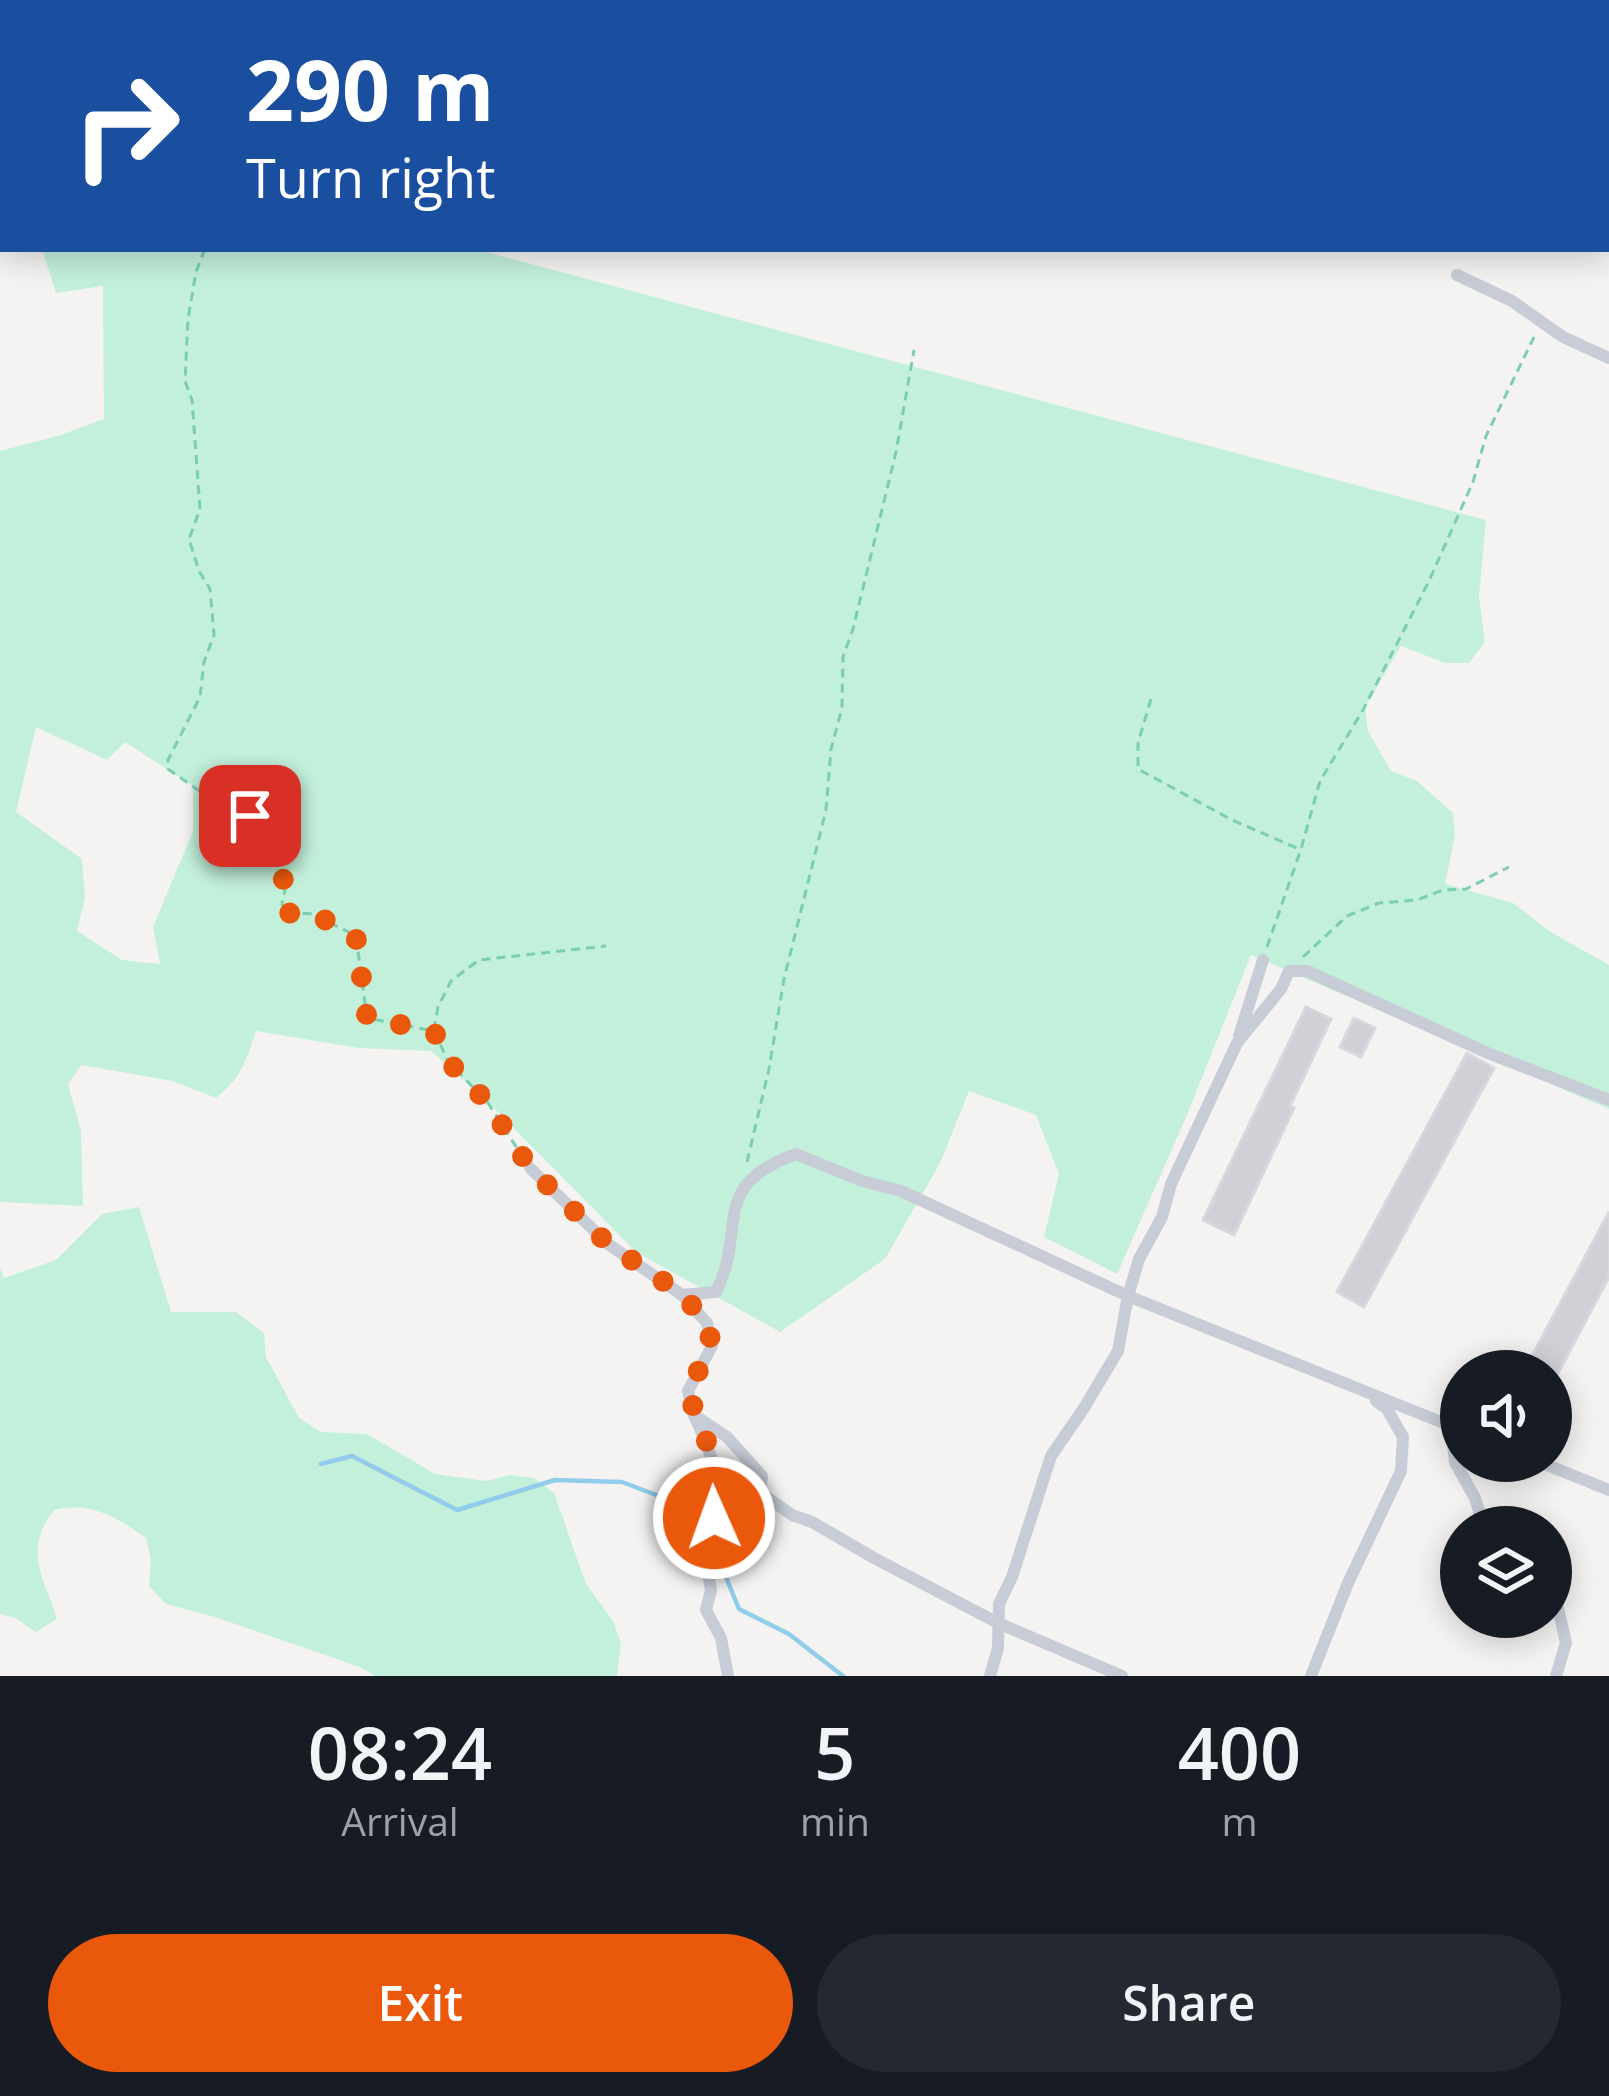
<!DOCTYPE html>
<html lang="en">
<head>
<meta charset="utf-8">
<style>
	:root { --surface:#171b24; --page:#242831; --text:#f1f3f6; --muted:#9ea1a6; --accent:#ea580c }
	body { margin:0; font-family:"Open Sans",sans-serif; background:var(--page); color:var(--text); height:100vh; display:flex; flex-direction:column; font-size:45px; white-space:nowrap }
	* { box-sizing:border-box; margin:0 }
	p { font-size:39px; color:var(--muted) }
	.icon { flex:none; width:66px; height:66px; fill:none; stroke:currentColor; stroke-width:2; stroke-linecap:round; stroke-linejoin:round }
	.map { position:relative; height:1676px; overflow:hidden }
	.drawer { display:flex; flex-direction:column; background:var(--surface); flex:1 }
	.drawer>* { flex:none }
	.banner { position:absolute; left:0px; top:0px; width:1611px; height:252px; box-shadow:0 6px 30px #0003; background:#1a4fa0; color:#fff; overflow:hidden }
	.tools { position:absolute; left:1440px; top:1350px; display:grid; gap:24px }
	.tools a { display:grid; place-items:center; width:132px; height:132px; border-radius:50%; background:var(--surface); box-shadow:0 6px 30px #0003; font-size:60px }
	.pin { position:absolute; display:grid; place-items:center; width:102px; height:102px; color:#fff; margin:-51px; border-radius:24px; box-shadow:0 6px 18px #0006 }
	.me { position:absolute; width:132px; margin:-66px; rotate:358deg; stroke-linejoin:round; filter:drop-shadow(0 0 9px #0008) }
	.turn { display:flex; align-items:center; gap:42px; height:252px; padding:0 48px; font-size:54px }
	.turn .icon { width:156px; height:156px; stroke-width:2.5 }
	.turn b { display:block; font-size:84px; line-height:102px }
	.eta { display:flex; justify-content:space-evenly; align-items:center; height:204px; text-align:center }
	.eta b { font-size:72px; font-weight:600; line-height:84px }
	.action { display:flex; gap:24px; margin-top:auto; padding:24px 48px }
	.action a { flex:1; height:138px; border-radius:72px; background:var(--accent); color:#fff; font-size:48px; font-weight:600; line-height:138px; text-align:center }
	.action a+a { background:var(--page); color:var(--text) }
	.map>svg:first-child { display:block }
</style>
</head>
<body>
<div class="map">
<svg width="1609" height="1676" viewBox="0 0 1609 1676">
	<rect width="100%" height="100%" fill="#f4f3f2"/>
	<!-- green -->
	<g fill="#c3f0da" fill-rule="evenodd">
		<path d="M42 249H475L1486 520 1479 596 1485 642 1469 663H1445L1401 646 1365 707 1368 731 1391 771 1417 781 1453 813 1455 836 1445 884 1513 903 1549 931 1609 965V1109L1251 955 1187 1115 1117 1274 1044 1237 1059 1174 1036 1115 969 1091 940 1163 885 1259 780 1332 636 1252 491 1105 431 1051 358 1048 256 1031C246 1061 241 1078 216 1098L173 1081 81 1065 68 1084 81 1131 83 1206 0 1202V451L61 435 104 419 103 286 56 293ZM36 727 107 760 125 742 193 786V831L153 927 160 964 122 960 77 931 85 898 82 859 16 812Z"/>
		<path d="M139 1207 171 1312H236L264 1333 266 1357 299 1418 321 1432 367 1434 435 1474 486 1481 510 1475 534 1478 554 1493 586 1584 613 1621 621 1644 617 1676H375L360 1667 215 1617 166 1604 149 1586 151 1560 146 1538C117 1517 91 1501 54 1510 23 1551 43 1574 57 1619L36 1632 15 1618 0 1614V1268L4 1278 56 1260 102 1214Z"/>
	</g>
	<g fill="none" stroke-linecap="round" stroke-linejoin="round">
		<!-- stream -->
		<g stroke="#91cdeb" stroke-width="4.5">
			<polyline points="321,1464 352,1456 457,1510 555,1480 622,1482 698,1511 706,1530"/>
			<polyline points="711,1541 739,1609 789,1634 843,1676"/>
		</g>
	</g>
	<!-- building -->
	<g fill="#cfd1d6" stroke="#d6d8dd" stroke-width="3">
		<polygon points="1306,1007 1331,1019 1290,1106 1294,1108 1234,1235 1203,1220"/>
		<polygon points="1354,1018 1375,1028 1361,1057 1340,1047"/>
		<polygon points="1467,1053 1494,1068 1364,1307 1337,1292"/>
		<polygon points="1609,1212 1609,1277 1551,1386 1551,1371 1524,1371"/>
	</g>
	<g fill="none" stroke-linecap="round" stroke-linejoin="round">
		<!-- path -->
		<g stroke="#7bceb0" stroke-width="3" stroke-dasharray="9 6" stroke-linecap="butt">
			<polyline points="51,0 54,3"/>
			<polyline points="1403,3 1403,0"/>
			<path d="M205 249 196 272 188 319 185 381 192 400 200 509 189 539 199 571 210 589 214 635 204 662 200 697 168 760V769L208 797 228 801 250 816 256 828 275 839 281 852 285 890 282 904 286 913 319 914C330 926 343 927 356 937L367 1018 434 1031 448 1061 488 1103 522 1156"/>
			<polyline points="1151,699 1138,743 1138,769 1232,820 1299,849"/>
			<polyline points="1267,947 1301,849 1320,781 1363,710 1429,581 1473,482 1486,436 1534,337"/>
			<polyline points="1303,957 1347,916 1379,903 1417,900 1443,890 1466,889 1509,867"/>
			<polyline points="434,1030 438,1007 451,981 479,960 606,946"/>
			<polyline points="747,1162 769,1069 784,979 826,810 831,749 842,708 843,657 853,629 896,452 914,350"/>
		</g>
		<!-- minor -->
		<g stroke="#c7ccd6" stroke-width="12">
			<polyline points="1457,275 1512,301 1563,337 1609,358"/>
			<polyline points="1239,1036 1263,960"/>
			<polyline points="530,1168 608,1244 682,1295 707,1323 712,1346 688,1391 694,1415 727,1437 762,1476 760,1492 792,1515 812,1522 874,1558 998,1623 1122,1676"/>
			<path d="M682 1295 716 1292C748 1229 707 1186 796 1154L862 1181 901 1191 1128 1296 1461 1430"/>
			<path d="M694 1415C705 1441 722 1469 708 1496L714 1518 704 1551 711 1590 706 1610 721 1638 728 1676"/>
			<polyline points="1451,1426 1455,1462 1475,1498 1484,1527"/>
			<polyline points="1537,1461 1609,1490"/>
			<polyline points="1551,1577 1566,1643 1556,1676"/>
			<polyline points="990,1676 998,1648 999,1604 1012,1577 1051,1456 1084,1408 1118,1351 1128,1296 1139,1259 1162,1217 1171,1184 1237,1043 1281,989 1289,971 1307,971 1490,1054 1609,1100"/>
			<polyline points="1311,1676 1348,1583 1401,1471 1403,1437 1387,1409 1376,1401"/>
		</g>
	</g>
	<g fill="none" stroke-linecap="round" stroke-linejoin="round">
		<!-- route -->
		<path stroke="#ea580c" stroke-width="21" stroke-dasharray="0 37.8" d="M250 816C258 833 277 835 281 853 287 873 279 895 286 913L319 914C330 927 342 926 356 937L367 1018 434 1031 448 1061 488 1103 530 1168 608 1244 682 1294 707 1323 712 1346 688 1390C696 1423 725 1465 708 1496L714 1518"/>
	</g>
</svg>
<div class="tools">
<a><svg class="icon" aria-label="sound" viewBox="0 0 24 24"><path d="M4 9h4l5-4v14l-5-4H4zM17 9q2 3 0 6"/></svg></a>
<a><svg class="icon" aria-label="layers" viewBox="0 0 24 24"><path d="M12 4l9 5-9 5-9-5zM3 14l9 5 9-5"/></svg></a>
</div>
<div class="pin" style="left:250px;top:816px;background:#d93025"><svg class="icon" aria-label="arrive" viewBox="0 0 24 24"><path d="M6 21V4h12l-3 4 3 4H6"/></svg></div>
<svg class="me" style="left:714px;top:1518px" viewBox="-20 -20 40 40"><circle r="17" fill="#ea580c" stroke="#fff" stroke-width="3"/><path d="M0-11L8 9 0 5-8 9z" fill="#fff"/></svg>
<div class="banner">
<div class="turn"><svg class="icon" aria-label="right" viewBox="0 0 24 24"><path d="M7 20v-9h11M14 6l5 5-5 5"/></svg><div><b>290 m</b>Turn right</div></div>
</div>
</div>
<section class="drawer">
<div class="eta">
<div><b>08:24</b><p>Arrival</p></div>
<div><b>5</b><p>min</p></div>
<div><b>400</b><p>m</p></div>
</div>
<div class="action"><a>Exit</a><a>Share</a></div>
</section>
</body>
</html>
